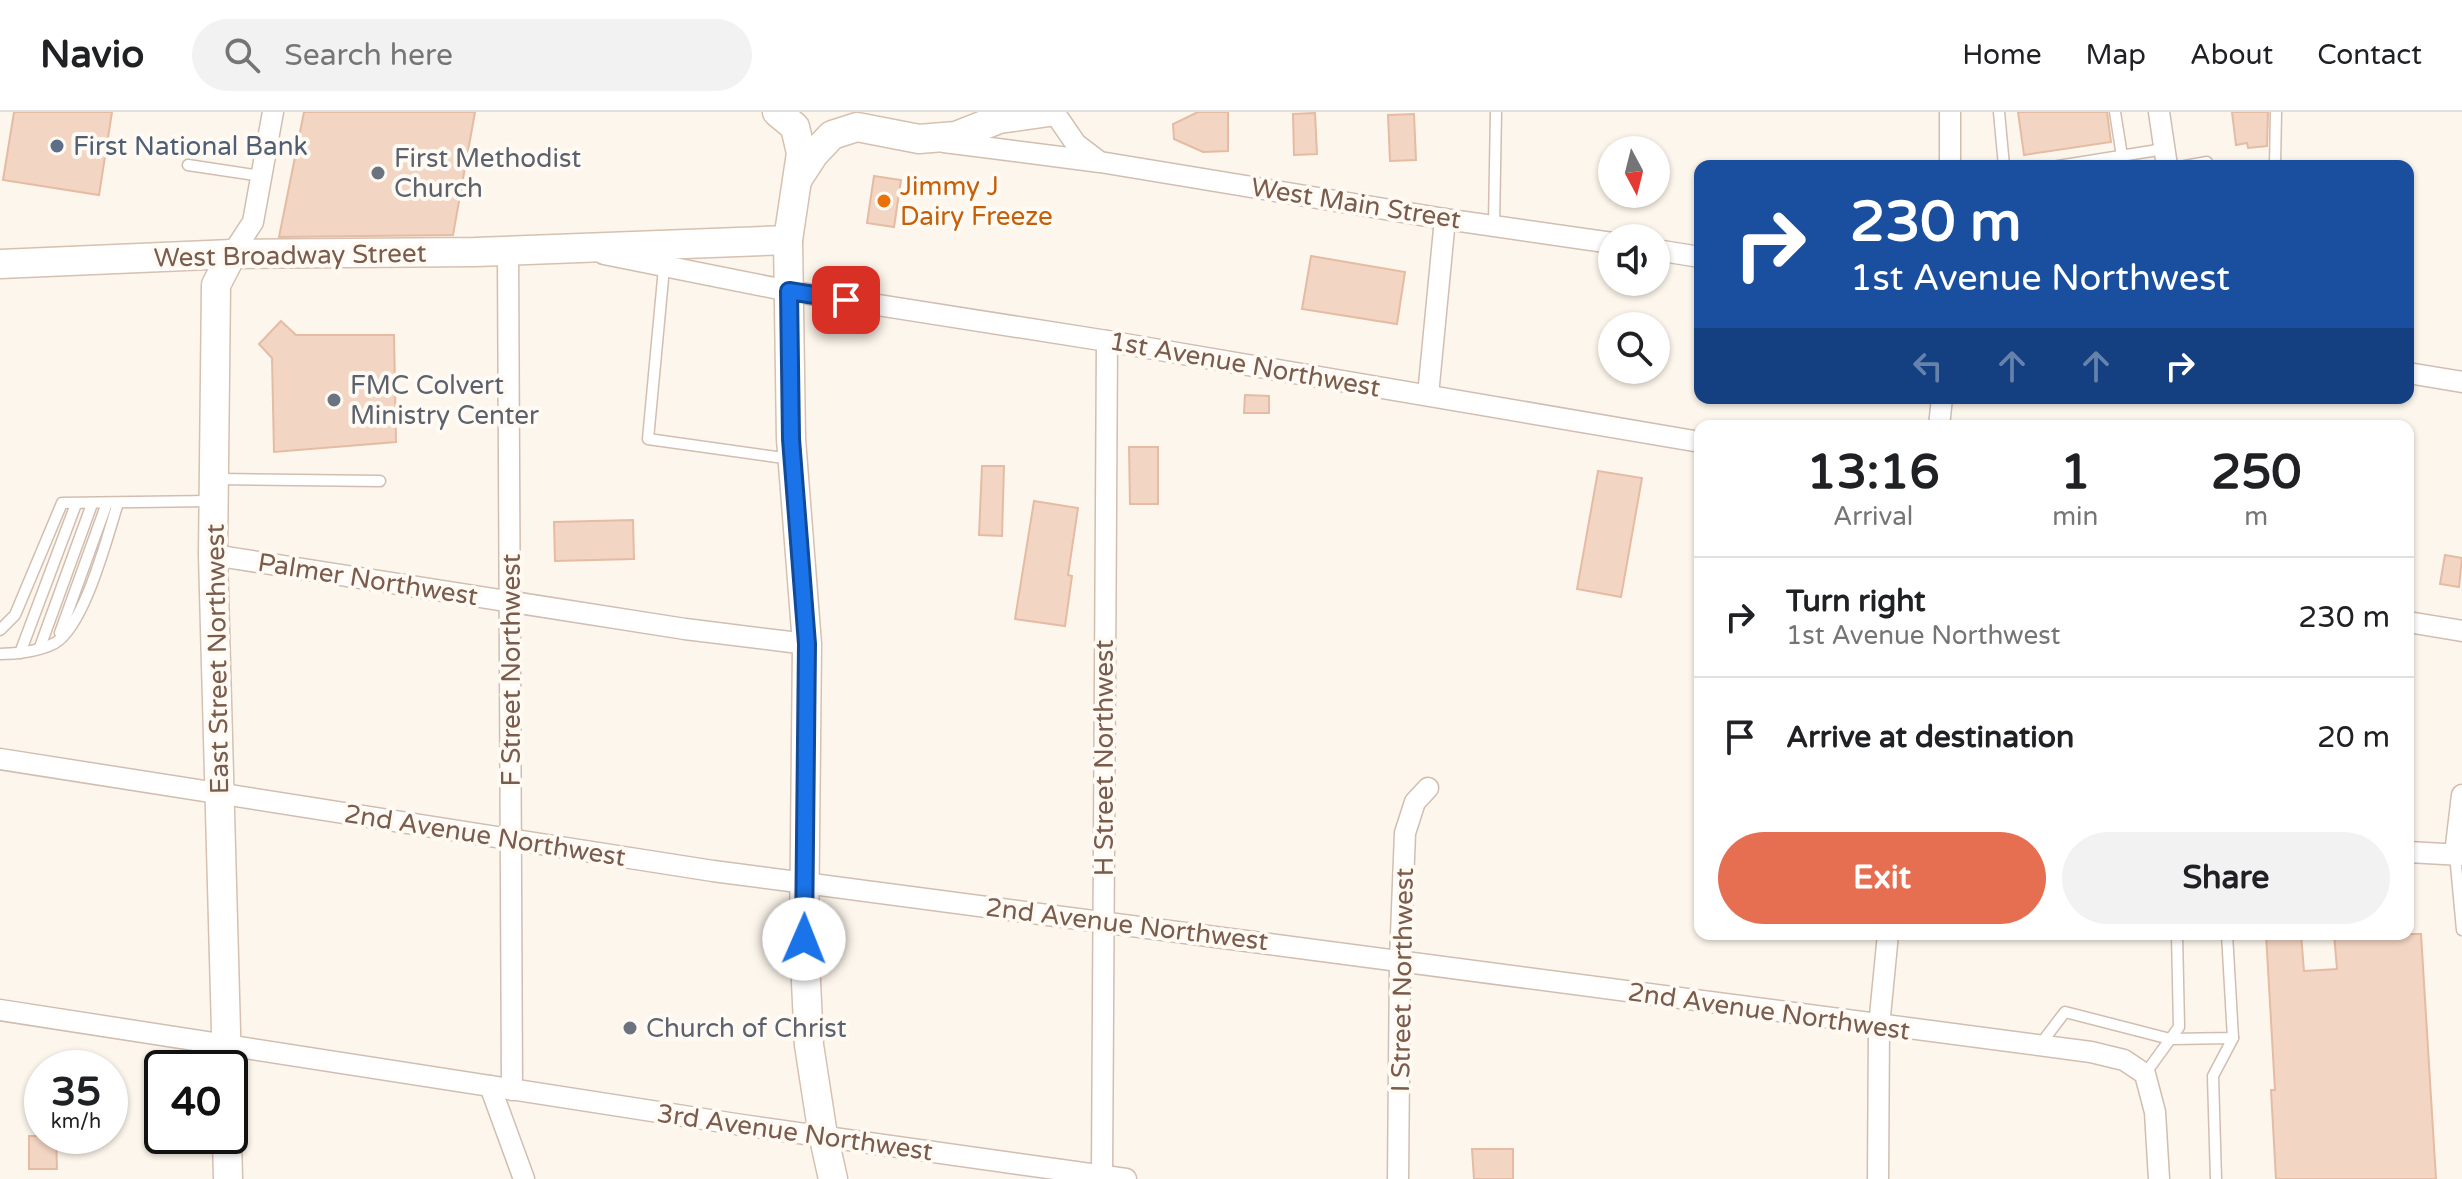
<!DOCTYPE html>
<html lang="en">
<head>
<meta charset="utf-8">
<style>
	:root { --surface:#fff; --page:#f2f2f2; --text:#202124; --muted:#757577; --line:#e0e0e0; --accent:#e76f51 }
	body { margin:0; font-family:"Varela Round",sans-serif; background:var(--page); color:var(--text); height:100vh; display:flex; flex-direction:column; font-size:30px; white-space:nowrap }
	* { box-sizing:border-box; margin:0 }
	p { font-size:26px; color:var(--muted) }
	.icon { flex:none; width:44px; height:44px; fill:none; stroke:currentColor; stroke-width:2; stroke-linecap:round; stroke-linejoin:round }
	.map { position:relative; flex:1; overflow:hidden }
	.sheet { position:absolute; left:1694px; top:308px; width:720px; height:520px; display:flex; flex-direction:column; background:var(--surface); border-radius:16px; box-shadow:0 2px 6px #0004 }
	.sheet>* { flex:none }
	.top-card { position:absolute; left:1694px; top:48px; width:720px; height:244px; border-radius:16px; box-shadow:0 2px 6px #0004; background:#1a4fa0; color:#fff; overflow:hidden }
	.needle { width:52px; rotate:173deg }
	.buttons { position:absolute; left:1598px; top:24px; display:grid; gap:16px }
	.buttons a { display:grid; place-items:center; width:72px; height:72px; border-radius:50%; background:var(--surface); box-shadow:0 2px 6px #0004; font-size:40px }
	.speed { position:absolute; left:24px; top:938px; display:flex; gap:16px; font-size:40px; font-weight:700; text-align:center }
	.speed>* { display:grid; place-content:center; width:104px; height:104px; border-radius:50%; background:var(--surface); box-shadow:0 2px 6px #0004; line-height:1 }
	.speed small { font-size:20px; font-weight:400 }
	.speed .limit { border:4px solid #111; border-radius:12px; background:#fff; color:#111 }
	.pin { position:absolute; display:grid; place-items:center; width:68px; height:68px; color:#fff; margin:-34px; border-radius:16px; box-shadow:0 4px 12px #0006 }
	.me { position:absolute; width:88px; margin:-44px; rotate:1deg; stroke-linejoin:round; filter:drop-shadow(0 0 6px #0008) }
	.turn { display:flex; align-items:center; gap:28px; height:168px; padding:0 24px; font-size:36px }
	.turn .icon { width:104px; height:104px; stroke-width:2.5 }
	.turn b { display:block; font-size:56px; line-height:68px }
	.lanes { display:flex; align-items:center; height:76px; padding:0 24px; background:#0003; justify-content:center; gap:40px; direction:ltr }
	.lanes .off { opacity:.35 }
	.eta { display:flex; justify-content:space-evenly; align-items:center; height:136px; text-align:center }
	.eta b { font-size:48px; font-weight:800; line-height:56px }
	.action { display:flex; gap:16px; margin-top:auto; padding:16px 24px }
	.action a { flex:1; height:92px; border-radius:48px; background:var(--accent); color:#fff; font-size:32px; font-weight:800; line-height:92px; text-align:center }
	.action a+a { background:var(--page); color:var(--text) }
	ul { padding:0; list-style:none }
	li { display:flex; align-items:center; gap:24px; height:120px; padding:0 24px; border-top:2px solid var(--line) }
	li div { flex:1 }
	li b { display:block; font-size:30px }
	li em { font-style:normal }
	header { display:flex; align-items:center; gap:48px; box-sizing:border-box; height:112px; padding:0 40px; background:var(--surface); border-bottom:2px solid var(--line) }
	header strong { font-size:38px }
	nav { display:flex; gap:44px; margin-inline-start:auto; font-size:28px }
	.search { width:560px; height:72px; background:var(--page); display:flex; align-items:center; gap:20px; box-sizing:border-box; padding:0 28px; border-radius:44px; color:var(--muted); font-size:30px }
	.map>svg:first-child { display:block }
</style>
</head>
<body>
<header>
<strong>Navio</strong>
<div class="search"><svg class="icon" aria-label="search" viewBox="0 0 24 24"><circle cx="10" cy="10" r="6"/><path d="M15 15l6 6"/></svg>Search here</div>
<nav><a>Home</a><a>Map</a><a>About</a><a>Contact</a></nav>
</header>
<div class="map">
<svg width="2462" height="1067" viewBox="0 0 2462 1067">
	<rect width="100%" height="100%" fill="#fdf6ec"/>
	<!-- building -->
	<g fill="#f3d5c3" stroke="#e6bba3" stroke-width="2">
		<polygon points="14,0 112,0 99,83 3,68"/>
		<polygon points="304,0 475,0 453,123 279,125"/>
		<polygon points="1198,0 1228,0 1228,39 1203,40 1174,27 1173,12"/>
		<polygon points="2018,0 2107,0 2111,30 2024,43"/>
		<polygon points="2232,0 2268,0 2267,34 2248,36 2247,31 2236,33"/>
		<polygon points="1315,1 1317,42 1294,43 1293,2"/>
		<polygon points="1414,2 1416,48 1390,49 1388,3"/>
		<polygon points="874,64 901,68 894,115 867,111"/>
		<polygon points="1311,144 1405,160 1397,212 1302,197"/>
		<polygon points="281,209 296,223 394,223 396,330 274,340 272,246 259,232"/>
		<polygon points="1245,283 1269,284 1269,301 1244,301"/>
		<polygon points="1129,335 1158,335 1158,392 1130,392"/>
		<polygon points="982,354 1004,354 1002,424 979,423"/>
		<polygon points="1598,359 1642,366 1621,485 1577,477"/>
		<polygon points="1034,389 1078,396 1068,463 1072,464 1065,514 1015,507"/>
		<polygon points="633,408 634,447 555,449 554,410"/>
		<polygon points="2445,443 2462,446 2459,475 2440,472"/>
		<polygon points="2266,822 2301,822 2304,859 2337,857 2334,822 2421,822 2436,1067 2276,1067 2271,978 2275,978"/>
		<polygon points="29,1024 56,1024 57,1057 29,1057"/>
		<polygon points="1472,1037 1513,1037 1513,1067 1474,1067"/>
	</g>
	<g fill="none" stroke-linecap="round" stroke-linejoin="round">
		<!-- lane casing -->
		<g stroke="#d1beb0" stroke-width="13">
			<g id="lane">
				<polyline points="1999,0 2004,54"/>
				<polyline points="2115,0 2122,44"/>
				<polyline points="188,53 261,64"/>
				<polyline points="2058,54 2164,37"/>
				<polyline points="2185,54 2207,50"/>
				<polyline points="2275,54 2276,0"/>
				<polyline points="1494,112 1496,0"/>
				<polyline points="664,156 648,327 791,347"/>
				<polyline points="216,367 380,369"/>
				<polyline points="0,518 15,503 62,391 210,389"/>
				<polyline points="60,521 107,391"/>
				<polyline points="40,535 92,392"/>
				<polyline points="20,541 76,392"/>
				<path d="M0 542C17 542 40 539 55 531 85 513 107 425 118 391"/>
				<polyline points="2455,742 2462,818"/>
				<polyline points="2039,934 2065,900 2170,927 2233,926 2227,822"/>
				<polyline points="2145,962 2179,915 2177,822"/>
				<polyline points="2216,1067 2213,964 2233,926"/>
			</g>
		</g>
		<!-- street casing -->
		<g stroke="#d1beb0" stroke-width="23">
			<g id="street">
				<polyline points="1054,0 1076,32 1097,48"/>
				<polyline points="1950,0 1950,54"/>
				<polyline points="2159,0 2167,54"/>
				<polyline points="944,30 1100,50 1445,107 1612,131"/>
				<polyline points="1656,138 1700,145"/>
				<polyline points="508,139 512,978"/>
				<polyline points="232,142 253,110 273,0"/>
				<polyline points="604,142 789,179 1107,229 1700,330"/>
				<polyline points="2408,261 2462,270"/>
				<polyline points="1428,283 1445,107"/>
				<polyline points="1939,314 1942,286"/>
				<polyline points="213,443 685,517 807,532"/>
				<polyline points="2408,510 2462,519"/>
				<polyline points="0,647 713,759 2091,940 2124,948 2145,962 2155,1000 2159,1067"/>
				<polyline points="2408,740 2462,743"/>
				<polyline points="2455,742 2462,683"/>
				<polyline points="0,898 742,1013 1126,1067"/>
				<polyline points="490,974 524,1067"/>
				<polyline points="1102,1064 1107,229"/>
				<polyline points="1398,1067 1400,848 1405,721 1415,690 1428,676"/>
				<polyline points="1878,1067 1879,914 1888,822"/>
			</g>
		</g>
		<!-- secondary casing -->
		<g stroke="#d6c0b0" stroke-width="31">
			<g id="secondary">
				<polyline points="777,0 795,15 801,41 788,128 791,327 807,532 804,827 809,933 822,1017 833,1067"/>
				<polyline points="799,65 814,42 832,23 857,15 919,27 956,24 999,7 1049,0"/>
				<polyline points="0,152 232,142 475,140 788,128"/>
				<polyline points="227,956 213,443 216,173 232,142"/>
				<polyline points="227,1024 228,1067"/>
			</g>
		</g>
		<!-- lane -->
		<use href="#lane" stroke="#fff" stroke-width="10"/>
		<!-- street -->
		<use href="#street" stroke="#fff" stroke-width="20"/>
		<!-- secondary -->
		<use href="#secondary" stroke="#fff" stroke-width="28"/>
	</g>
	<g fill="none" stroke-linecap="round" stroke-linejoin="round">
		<!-- route casing -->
		<g stroke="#114b97" stroke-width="20">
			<polyline id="route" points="804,827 807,532 791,327 789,179 846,188"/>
		</g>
		<!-- route -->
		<use href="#route" stroke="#1a73e8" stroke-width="14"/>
	</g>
	<!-- markers -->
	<circle fill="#5c6f8a" stroke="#fffaf3" stroke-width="3" cx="57" cy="34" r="8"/>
	<g fill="#6b7280" stroke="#fffaf3" stroke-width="3">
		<circle cx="378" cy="61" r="8"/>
		<circle cx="334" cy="288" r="8"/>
		<circle cx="630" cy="916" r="8"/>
	</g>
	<circle fill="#e8710a" stroke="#fffaf3" stroke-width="3" cx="884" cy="89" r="8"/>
	<g text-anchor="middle" stroke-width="8" stroke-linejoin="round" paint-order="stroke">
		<!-- service labels -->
		<g font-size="26" fill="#4e5e75" stroke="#fffaf3" text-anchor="start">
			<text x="73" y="43">First National Bank</text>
		</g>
		<!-- worship labels -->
		<g font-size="26" fill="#5b616d" stroke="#fffaf3" text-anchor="start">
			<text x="394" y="55">First Methodist<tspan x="394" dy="30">Church</tspan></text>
			<text x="350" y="282">FMC Colvert<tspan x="350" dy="30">Ministry Center</tspan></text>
			<text x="646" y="925">Church of Christ</text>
		</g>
		<!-- food labels -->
		<g font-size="26" fill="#c56008" stroke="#fffaf3" text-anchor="start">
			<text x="900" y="83">Jimmy J<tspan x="900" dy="30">Dairy Freeze</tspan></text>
		</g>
		<!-- street labels -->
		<g font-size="26" fill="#7a5c4d" stroke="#fffaf3">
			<text transform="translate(1356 91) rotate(9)" y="9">West Main Street</text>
			<text transform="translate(290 143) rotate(-1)" y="9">West Broadway Street</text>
			<text transform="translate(1245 252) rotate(10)" y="9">1st Avenue Northwest</text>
			<text transform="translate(368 467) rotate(9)" y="9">Palmer Northwest</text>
			<text transform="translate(217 547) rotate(-91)" y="9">East Street Northwest</text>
			<text transform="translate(511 558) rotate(-90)" y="9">F Street Northwest</text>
			<text transform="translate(1104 646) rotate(-90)" y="9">H Street Northwest</text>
			<text transform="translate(485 723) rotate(9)" y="9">2nd Avenue Northwest</text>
			<text transform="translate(1127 812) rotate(7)" y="9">2nd Avenue Northwest</text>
			<text transform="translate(1402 868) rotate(-89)" y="9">I Street Northwest</text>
			<text transform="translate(1769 899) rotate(8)" y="9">2nd Avenue Northwest</text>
			<text transform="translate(795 1020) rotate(8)" y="9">3rd Avenue Northwest</text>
		</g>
	</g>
</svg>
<div class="buttons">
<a><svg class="needle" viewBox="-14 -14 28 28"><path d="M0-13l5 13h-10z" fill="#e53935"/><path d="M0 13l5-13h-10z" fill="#757577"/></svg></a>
<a><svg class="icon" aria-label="sound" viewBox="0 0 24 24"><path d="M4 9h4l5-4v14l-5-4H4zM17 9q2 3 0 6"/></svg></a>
<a><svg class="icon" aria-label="search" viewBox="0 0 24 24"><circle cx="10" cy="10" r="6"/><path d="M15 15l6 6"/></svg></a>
</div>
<div class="speed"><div>35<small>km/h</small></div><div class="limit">40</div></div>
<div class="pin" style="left:846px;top:188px;background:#d93025"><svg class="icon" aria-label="arrive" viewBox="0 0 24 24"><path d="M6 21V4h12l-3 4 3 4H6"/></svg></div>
<svg class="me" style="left:804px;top:827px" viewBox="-20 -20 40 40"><circle r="19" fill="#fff"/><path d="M0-13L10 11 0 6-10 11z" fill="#1a73e8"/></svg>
<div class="top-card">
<div class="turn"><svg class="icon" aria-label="right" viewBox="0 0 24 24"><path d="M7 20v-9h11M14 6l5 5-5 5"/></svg><div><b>230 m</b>1st Avenue Northwest</div></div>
<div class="lanes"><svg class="icon off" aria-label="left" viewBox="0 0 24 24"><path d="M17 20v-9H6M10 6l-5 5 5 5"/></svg><svg class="icon off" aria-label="ahead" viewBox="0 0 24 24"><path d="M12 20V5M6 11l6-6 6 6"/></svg><svg class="icon off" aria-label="ahead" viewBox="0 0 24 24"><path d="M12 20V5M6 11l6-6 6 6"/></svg><svg class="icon" aria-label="right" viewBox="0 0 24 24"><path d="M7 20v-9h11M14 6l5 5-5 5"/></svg></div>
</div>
<section class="sheet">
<div class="eta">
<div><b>13:16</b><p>Arrival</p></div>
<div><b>1</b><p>min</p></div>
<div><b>250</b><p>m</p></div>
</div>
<ul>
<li><svg class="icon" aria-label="right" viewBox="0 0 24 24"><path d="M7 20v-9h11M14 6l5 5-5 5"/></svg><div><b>Turn right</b><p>1st Avenue Northwest</p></div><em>230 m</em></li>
<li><svg class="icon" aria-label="arrive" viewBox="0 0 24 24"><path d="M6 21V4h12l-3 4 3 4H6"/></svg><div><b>Arrive at destination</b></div><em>20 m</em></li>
</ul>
<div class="action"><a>Exit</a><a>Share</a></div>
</section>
</div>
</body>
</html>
